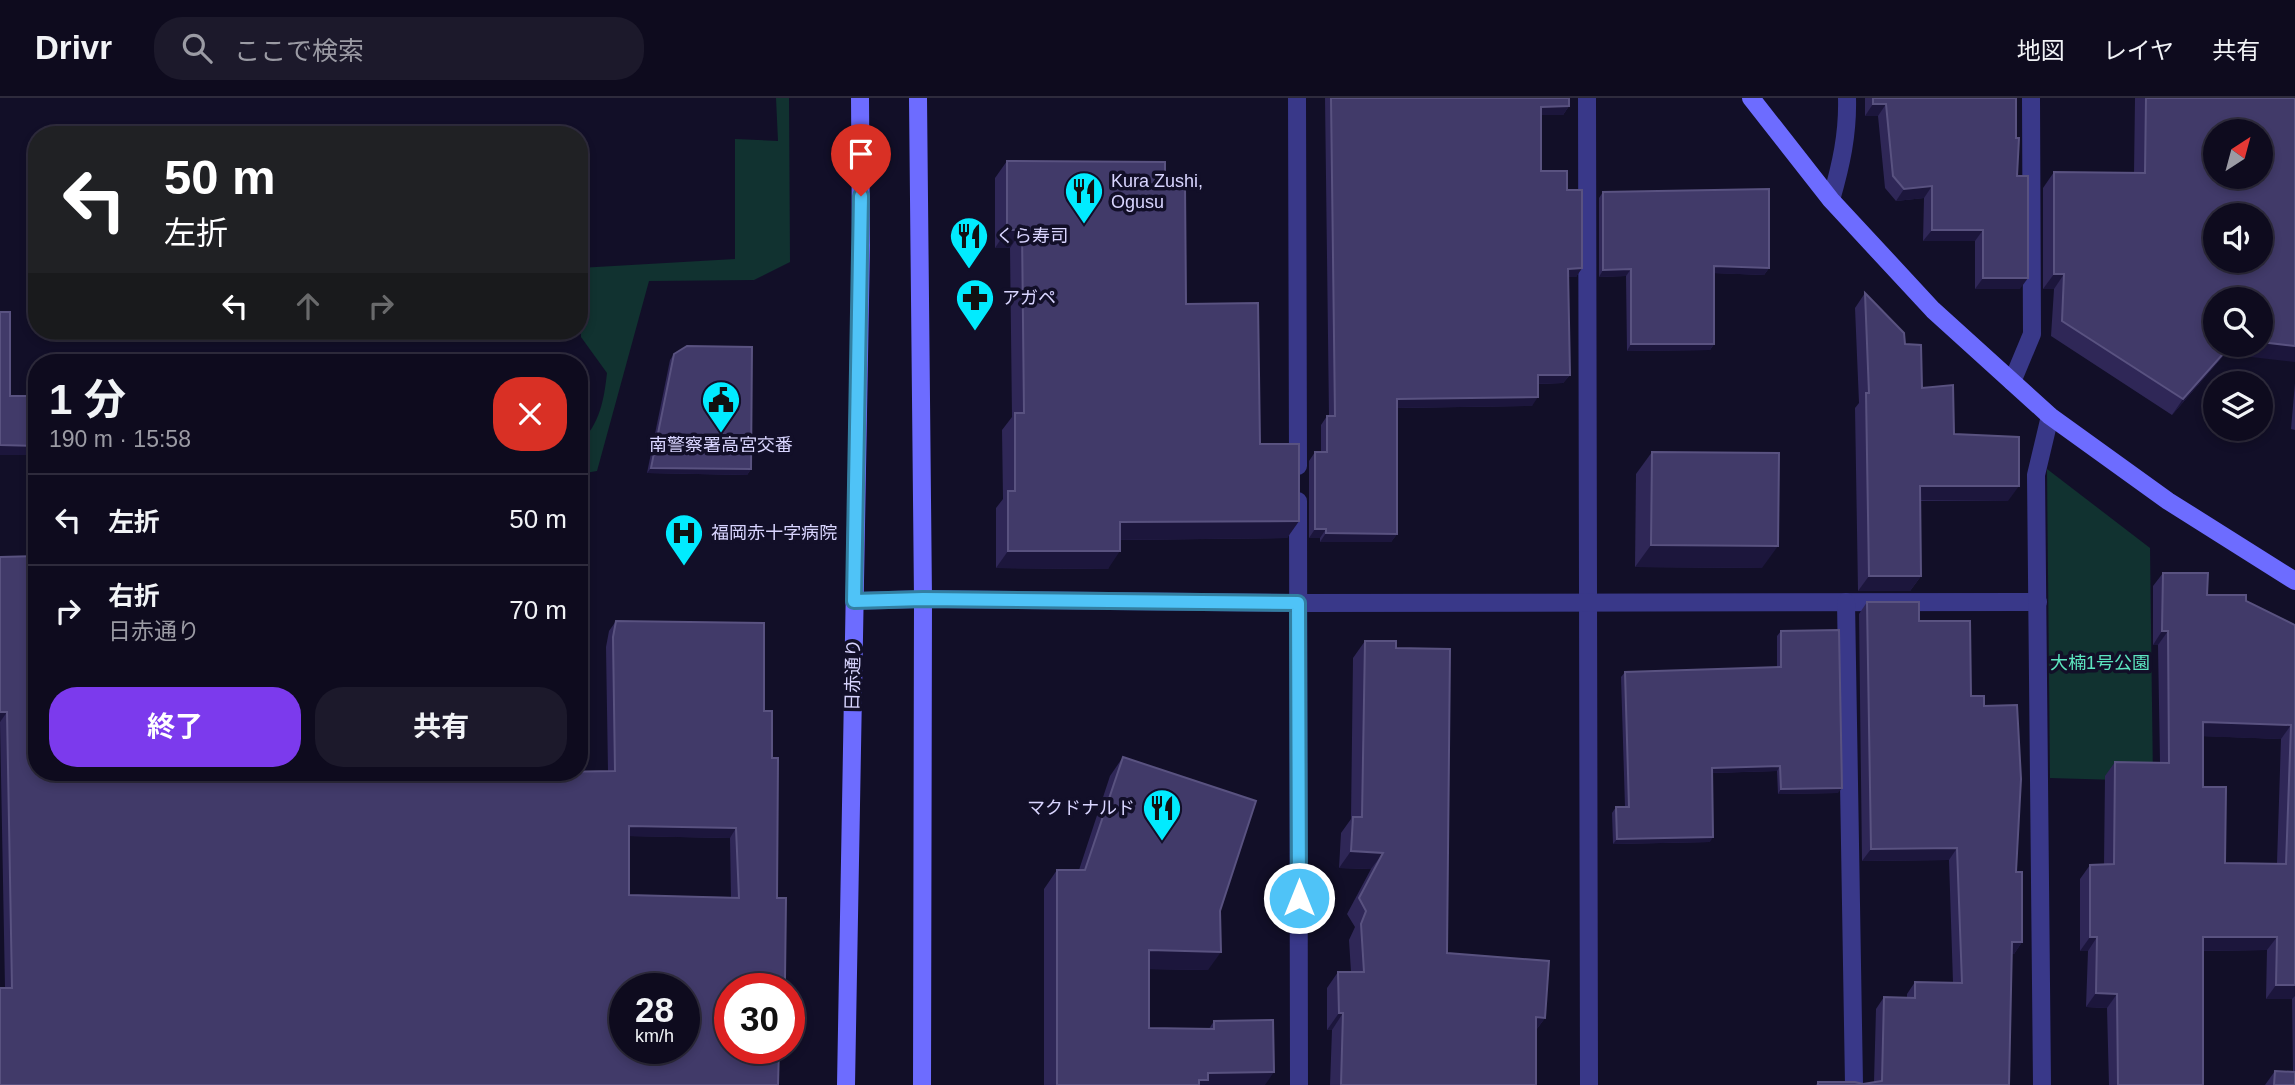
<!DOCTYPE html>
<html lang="ja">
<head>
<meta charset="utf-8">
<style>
	:root { --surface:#0e0b1e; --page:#1c192b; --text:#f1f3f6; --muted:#9b9ba4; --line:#2e2b3c; --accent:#7c3aed }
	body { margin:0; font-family:Helvetica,"Noto Sans JP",sans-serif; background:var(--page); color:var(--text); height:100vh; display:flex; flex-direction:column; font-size:26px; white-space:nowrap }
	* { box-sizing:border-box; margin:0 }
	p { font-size:23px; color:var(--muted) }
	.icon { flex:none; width:38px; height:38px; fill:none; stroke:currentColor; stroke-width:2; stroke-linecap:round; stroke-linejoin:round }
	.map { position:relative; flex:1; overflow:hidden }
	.details { position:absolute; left:28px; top:256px; width:560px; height:427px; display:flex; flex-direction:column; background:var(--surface); border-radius:28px; box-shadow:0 4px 10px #0003,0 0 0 2px var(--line) }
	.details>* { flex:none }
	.hud { position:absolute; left:28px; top:28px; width:560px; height:214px; border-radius:28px; box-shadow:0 4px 10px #0003,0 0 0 2px var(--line); background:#202124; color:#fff; overflow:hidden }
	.needle { width:46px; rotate:36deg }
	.controls { position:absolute; left:2203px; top:21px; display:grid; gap:14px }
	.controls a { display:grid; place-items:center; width:70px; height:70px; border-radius:50%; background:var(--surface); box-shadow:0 4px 10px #0003,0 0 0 2px var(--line); font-size:35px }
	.speed { position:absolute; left:609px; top:875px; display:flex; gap:14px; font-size:35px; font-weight:700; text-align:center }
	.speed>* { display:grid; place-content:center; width:91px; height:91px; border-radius:50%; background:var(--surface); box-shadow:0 4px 10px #0003,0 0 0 2px var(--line); line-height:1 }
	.speed small { font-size:18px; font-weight:400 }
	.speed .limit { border:10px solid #d22; background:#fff; color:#111 }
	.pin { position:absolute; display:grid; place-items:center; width:60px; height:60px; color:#fff; margin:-72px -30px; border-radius:50% 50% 50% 0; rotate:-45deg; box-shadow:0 0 7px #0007 }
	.pin .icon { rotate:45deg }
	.me { position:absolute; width:77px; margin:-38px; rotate:0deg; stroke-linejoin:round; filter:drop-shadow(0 0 5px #0008) }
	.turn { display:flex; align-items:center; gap:24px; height:147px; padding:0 21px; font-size:32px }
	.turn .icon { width:91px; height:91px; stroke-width:2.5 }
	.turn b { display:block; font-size:49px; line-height:60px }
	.lanes { display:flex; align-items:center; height:66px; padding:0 21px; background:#0003; justify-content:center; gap:35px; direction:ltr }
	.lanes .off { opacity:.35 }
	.round { display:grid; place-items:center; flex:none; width:74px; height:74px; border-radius:28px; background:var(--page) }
	.overview { display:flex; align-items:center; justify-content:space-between; height:119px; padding:0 21px }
	h1 { font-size:42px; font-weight:700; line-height:52px }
	.cta { display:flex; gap:14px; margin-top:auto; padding:14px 21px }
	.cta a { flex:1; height:80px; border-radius:28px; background:var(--accent); color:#fff; font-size:28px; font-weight:700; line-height:80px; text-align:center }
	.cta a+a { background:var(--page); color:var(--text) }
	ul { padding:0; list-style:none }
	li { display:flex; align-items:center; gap:21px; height:91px; padding:0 21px; border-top:2px solid var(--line) }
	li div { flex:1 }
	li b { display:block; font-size:26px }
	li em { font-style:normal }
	header { display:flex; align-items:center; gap:42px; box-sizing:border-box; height:98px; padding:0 35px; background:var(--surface); border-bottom:2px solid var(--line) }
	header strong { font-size:33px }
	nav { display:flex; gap:38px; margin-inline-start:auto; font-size:24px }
	.search { width:490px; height:63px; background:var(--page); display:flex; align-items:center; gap:18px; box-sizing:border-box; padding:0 24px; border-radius:28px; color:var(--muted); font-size:26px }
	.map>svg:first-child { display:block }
</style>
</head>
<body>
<header>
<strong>Drivr</strong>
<div class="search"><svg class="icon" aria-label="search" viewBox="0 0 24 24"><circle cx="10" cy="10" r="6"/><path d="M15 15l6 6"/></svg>ここで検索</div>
<nav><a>地図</a><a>レイヤ</a><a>共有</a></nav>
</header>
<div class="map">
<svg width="2295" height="987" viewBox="0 0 2295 987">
	<rect width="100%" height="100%" fill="#120f28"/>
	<!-- green -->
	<g fill="#113230">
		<path d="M776 0H789L790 164 754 182 649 183 597 373 579 376V345C600 327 604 301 607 275L581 239 579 170 735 161V41L778 43Z"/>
		<polygon points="2047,371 2150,450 2153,683 2050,680"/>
	</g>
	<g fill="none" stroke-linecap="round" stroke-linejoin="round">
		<!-- street -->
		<g stroke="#393889" stroke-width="18">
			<polyline points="1297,0 1298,368"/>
			<polyline points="1587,0 1589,987"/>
			<path d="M1831 102C1841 67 1848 36 1847 0"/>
			<polyline points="2012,284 2032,236 2031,0"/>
			<polyline points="1298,403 1299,987"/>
			<polyline points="854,503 923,501 1298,505 2038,504"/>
			<polyline points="1846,504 1854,987"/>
			<polyline points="2042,987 2036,377 2050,318"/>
		</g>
		<!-- secondary -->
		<g stroke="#6d6cff" stroke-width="18">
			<polyline points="918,0 923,501 922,987"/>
			<polyline points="1751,0 1831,102 1933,212 2050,318 2168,403 2295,483"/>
			<polyline points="846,987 861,147 860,0"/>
		</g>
	</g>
	<!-- wall -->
	<g fill="#2f2757" fill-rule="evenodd">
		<polygon points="1325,0 1569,0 1569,8 1563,17 1541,17 1541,73 1567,92 1582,170 1576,179 1568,179 1570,277 1563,285 1538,286 1532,308 1397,310 1397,436 1391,444 1320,444 1320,440 1309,440 1309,363 1315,354 1321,354 1321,327 1327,318 1329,318"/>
		<polygon points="1865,0 2016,0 2016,40 2020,191 1975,191 1975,143 1923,143 1924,100 1896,103 1885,90 1878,18 1865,18"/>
		<polygon points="2135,0 2295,0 2225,256 2172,317 2051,238 2054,191 2043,191 2043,90 2054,74 2134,75"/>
		<polygon points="1007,63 1165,86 1186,206 1299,423 1287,440 1120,442 1108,471 996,470 996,410 1003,401 1002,332 1012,319 1010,150 995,150 995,80"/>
		<polygon points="1603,94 1769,170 1764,177 1714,175 1714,246 1710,252 1627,253 1626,178 1599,179 1599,100"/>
		<polygon points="1865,195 1905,246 1922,290 1954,336 2008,403 1920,403 1921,478 1910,493 1858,493 1855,310 1859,305 1855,210"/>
		<polygon points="674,256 751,371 747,377 647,375 670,262"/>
		<polygon points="2295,285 2295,332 2291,331"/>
		<polygon points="1652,354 1762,470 1635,469 1636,376"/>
		<path d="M37 458 367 677 608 673 606 549 609 533 616 523 764 613 772 660 777 800 785 881 780 888 5 890 0 624ZM629 738 730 740 731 799 629 797Z"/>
		<path d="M2163 475 2207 497 2246 503 2295 527V987H2265L2275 973 2293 974 2292 901H2266L2267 852 2203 853V987H2109L2107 910 2086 909 2088 853H2080V781L2090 767H2104L2105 678 2115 664 2160 665 2158 547H2153V488ZM2203 638 2281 641 2277 765H2225L2203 689Z"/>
		<polygon points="1867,504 1919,523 1971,598 1984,608 2016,774 2022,844 2014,856 2012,856 2009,987 1816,987 1818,984 1863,986 1874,984 1876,911 1884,899 1907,900 1907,896 1915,884 1953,885 1949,762 1862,763 1859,516"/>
		<polygon points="1781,533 1838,695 1778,696 1777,673 1712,675 1710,744 1613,746 1612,715 1616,709 1625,709 1621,579 1625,574 1777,570 1777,538"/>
		<polygon points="1365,543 1396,550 1447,855 1545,920 1536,932 1536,987 1330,987 1332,932 1327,932 1327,890 1338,874 1351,874 1349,842 1355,829 1347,816 1371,771 1339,770 1341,735 1351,721 1353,560"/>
		<polygon points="1123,659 1220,813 1208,872 1149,871 1149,930 1209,931 1214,923 1265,987 1044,987 1044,791 1057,772 1079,772 1110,678"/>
	</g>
	<!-- shaded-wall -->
	<g fill="#1c163c">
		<polygon points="1873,6 1886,6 1878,18 1865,18"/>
		<polygon points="1569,8 1563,17 1535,17 1541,9"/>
		<polygon points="1932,88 1924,100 1896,103 1904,91"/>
		<polygon points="1007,132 1022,132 1010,150 995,150"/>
		<polygon points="1932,132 1983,132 1975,143 1923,143"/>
		<polygon points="1714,168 1769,170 1764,177 1710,175"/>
		<polygon points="1582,170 1576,179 1562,179 1568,171"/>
		<polygon points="1631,171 1626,178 1599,179 1603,172"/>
		<polygon points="2054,176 2064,176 2054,191 2043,191"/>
		<polygon points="1983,180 2028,180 2020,191 1975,191"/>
		<polygon points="2261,244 2295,248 2295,264 2225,256 2172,317 2183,301 2231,247 2261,247"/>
		<polygon points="1631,246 1714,246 1710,252 1627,253"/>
		<polygon points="1538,277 1570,277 1563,285 1532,286"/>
		<polygon points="1538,299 1532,308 1391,310 1397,301"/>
		<polygon points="0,347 37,348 37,357 0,357"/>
		<polygon points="651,370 751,371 747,377 647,375"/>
		<polygon points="1920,388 2019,388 2008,403 1910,402"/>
		<polygon points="1299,423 1287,440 1108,442 1120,424"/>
		<polygon points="1315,431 1326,431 1320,440 1309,440"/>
		<polygon points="1326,435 1397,436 1391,444 1320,444"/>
		<polygon points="1651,447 1778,448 1762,470 1635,469"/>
		<polygon points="1008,453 1120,453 1108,471 996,470"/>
		<polygon points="1869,478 1921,478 1910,493 1858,493"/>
		<polygon points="2162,533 2168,533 2158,547 2153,547"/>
		<polygon points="0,614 7,614 0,624"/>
		<polygon points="2203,624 2291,627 2281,641 2194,638"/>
		<polygon points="1780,668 1777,673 1708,675 1712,670"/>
		<polygon points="1842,690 1838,695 1778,696 1781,691"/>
		<polygon points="629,728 736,730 730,740 622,738"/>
		<polygon points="1713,739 1710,744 1613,746 1617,741"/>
		<polygon points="1957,750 1949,762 1862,763 1871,751"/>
		<polygon points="1351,753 1383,755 1371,771 1339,770"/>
		<polygon points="2090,839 2097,839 2088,853 2080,853"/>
		<polygon points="2203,839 2277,839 2267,852 2193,853"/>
		<polygon points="2012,844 2022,844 2014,856 2004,856"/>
		<polygon points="1149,852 1221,854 1208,872 1136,871"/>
		<polygon points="2276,887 2295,887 2295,898 2292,901 2266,901"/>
		<polygon points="2096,895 2117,896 2107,910 2086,909"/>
		<polygon points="1339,915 1343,915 1332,932 1327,932"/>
		<polygon points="1536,919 1545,920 1533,936"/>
		<polygon points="1274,974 1265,987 1196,987 1199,982 1208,975"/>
	</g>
	<!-- building -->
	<g fill="#413a69" stroke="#595280" stroke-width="2" fill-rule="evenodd">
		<polygon points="1331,0 1569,0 1569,8 1541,9 1541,73 1567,73 1567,92 1582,92 1582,170 1568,171 1570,277 1538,277 1538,299 1397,301 1397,436 1326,435 1326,431 1315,431 1315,354 1327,354 1327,318 1335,318"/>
		<polygon points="1873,0 2016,0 2016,40 2019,40 2017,78 2028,78 2028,180 1983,180 1983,132 1932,132 1932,88 1904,91 1893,78 1886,6 1873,6"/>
		<path d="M2146 0H2295V248L2261 244V201H2216V247H2231L2183 301 2062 223 2064 176H2054V74L2145 75ZM2216 33H2261V79H2216ZM2216 117H2261V163H2216Z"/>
		<polygon points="1007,63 1165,64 1165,86 1185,87 1186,206 1258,205 1260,346 1299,346 1299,423 1120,424 1120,453 1008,453 1008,393 1015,393 1015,315 1024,315 1022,132 1007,132"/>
		<polygon points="1769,91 1769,170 1714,168 1714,246 1631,246 1631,171 1603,172 1603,94"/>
		<polygon points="1865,195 1904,235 1905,246 1921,247 1922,290 1953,287 1954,336 2019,339 2019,388 1920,388 1921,478 1869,478 1866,295 1869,295"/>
		<polygon points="0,214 10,214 10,298 37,298 37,348 0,347"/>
		<polygon points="687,248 752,249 751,371 651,370 674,256"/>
		<polygon points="1652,354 1779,355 1778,448 1651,447"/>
		<path d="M37 458V674H367V677L615 673 613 539 616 523 764 525V613H772V660H778L777 800H786L785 881H780V891H730V950H779L778 987H0V890H12L7 614H0V459ZM629 728 736 730 739 800 629 797ZM625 891H684V950H625Z"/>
		<path d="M2163 475H2208L2207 497H2246V503L2295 527V887H2276L2277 839H2203V987H2118L2117 896 2096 895 2097 839H2090V767L2114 766 2115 664 2169 665 2168 533H2162ZM2203 624 2291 627 2286 766 2225 765 2226 689H2203Z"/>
		<polygon points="1867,504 1919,504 1919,523 1970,523 1971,598 1984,598 1984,608 2017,607 2021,681 2016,774 2022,774 2022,844 2012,844 2009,987 1818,987 1818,984 1855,984 1863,986 1882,983 1884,899 1915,900 1915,884 1962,885 1957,750 1871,751"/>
		<polygon points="1839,532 1842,690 1781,691 1780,668 1712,670 1713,739 1617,741 1616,709 1629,709 1625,574 1781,569 1781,533"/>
		<polygon points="1365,543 1396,543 1396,550 1450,551 1447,855 1549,863 1545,920 1536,919 1536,987 1341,987 1343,915 1339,915 1338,874 1364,874 1361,826 1366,813 1359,800 1383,755 1351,753 1353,719 1362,719"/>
		<polygon points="1123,659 1256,703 1220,813 1221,854 1149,852 1149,930 1214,931 1214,923 1273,922 1274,974 1208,975 1208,982 1199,982 1199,987 1057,987 1057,772 1085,772"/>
		<polygon points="2275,973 2295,974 2295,987 2274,987"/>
	</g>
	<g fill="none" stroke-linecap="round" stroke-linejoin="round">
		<!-- route casing -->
		<g stroke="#337fa1" stroke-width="18">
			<polyline id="route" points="861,98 854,503 923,501 1298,505 1299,800"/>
		</g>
		<!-- route -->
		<use href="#route" stroke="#4fc3f7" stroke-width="12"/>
	</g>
	<!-- icons -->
	<defs>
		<g id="restaurant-pin" transform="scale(2.0125)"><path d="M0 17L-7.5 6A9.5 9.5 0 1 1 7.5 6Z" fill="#01ebff" stroke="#120f28"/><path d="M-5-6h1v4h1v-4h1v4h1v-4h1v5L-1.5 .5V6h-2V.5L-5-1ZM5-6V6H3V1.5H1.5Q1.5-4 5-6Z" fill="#111"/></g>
		<g id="pharmacy-pin" transform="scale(2.0125)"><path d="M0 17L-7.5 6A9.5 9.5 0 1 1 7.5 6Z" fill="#01ebff" stroke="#120f28"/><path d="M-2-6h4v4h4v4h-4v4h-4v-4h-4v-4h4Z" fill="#111"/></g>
		<g id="civic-pin" transform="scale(2.0125)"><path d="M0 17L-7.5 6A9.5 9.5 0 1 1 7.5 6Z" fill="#01ebff" stroke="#120f28"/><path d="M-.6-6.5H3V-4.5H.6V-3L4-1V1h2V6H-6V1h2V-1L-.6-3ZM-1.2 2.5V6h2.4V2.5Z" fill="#111"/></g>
		<g id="hospital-pin" transform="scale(2.0125)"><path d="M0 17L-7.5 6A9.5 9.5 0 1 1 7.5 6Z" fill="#01ebff" stroke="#120f28"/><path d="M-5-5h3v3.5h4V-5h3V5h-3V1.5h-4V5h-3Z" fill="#111"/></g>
	</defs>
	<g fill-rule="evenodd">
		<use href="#restaurant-pin" x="1084" y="93"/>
		<use href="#restaurant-pin" x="969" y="138"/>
		<use href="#pharmacy-pin" x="975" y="200"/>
		<use href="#civic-pin" x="721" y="302"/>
		<use href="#hospital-pin" x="684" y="435"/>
		<use href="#restaurant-pin" x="1162" y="710"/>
	</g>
	<g text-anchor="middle" stroke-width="7" stroke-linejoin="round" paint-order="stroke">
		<!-- poi labels -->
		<g font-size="18" fill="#d9d5ff" stroke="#120f28" text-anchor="start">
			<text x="1111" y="89">Kura Zushi,<tspan x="1111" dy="21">Ogusu</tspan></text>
			<text x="996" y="144">くら寿司</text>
			<text x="1002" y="206">アガペ</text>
			<text x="721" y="353" text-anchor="middle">南警察署高宮交番</text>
			<text x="711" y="441">福岡赤十字病院</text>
			<text x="1135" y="716" text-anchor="end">マクドナルド</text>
		</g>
		<!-- park labels -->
		<g font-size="18" fill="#5ce5bf" stroke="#120f28">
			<text x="2100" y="571">大楠1号公園</text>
		</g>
		<!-- street labels -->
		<g font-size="18" fill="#d9d5ff" stroke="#120f28">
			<text transform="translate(853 577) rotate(-89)" y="6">日赤通り</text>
		</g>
	</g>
</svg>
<div class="controls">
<a><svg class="needle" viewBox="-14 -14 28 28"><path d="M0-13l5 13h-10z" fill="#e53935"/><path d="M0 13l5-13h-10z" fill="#9b9ba4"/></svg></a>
<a><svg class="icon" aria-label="sound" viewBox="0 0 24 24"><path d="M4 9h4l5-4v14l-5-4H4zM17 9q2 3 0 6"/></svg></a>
<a><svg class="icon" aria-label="search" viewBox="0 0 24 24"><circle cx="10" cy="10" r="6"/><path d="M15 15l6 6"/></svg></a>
<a><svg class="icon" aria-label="layers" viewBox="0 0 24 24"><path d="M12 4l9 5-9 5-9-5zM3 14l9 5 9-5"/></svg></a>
</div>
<div class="speed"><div>28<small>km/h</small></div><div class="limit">30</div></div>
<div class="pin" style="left:861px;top:98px;background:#d93025"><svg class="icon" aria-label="arrive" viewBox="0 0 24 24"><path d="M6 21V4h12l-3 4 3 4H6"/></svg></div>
<svg class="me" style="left:1299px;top:800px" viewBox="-20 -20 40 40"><circle r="17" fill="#4fc3f7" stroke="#fff" stroke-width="3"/><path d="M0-11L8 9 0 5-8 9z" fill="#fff"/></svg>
<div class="hud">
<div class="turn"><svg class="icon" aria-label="left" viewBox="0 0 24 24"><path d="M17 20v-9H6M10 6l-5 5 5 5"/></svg><div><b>50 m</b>左折</div></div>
<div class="lanes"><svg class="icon" aria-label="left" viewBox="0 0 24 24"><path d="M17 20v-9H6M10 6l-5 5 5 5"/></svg><svg class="icon off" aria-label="ahead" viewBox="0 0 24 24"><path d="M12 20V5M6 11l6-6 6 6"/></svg><svg class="icon off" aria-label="right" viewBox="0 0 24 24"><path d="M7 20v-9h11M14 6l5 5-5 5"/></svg></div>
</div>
<section class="details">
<div class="overview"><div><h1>1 分</h1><p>190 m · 15:58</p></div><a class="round" style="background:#d93025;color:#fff"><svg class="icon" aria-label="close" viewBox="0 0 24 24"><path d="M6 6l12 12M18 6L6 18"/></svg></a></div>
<ul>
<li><svg class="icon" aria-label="left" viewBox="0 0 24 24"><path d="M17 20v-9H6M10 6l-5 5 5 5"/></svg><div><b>左折</b></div><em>50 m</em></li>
<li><svg class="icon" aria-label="right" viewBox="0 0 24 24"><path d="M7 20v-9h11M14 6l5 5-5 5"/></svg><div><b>右折</b><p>日赤通り</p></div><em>70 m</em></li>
</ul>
<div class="cta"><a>終了</a><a>共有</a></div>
</section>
</div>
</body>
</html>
